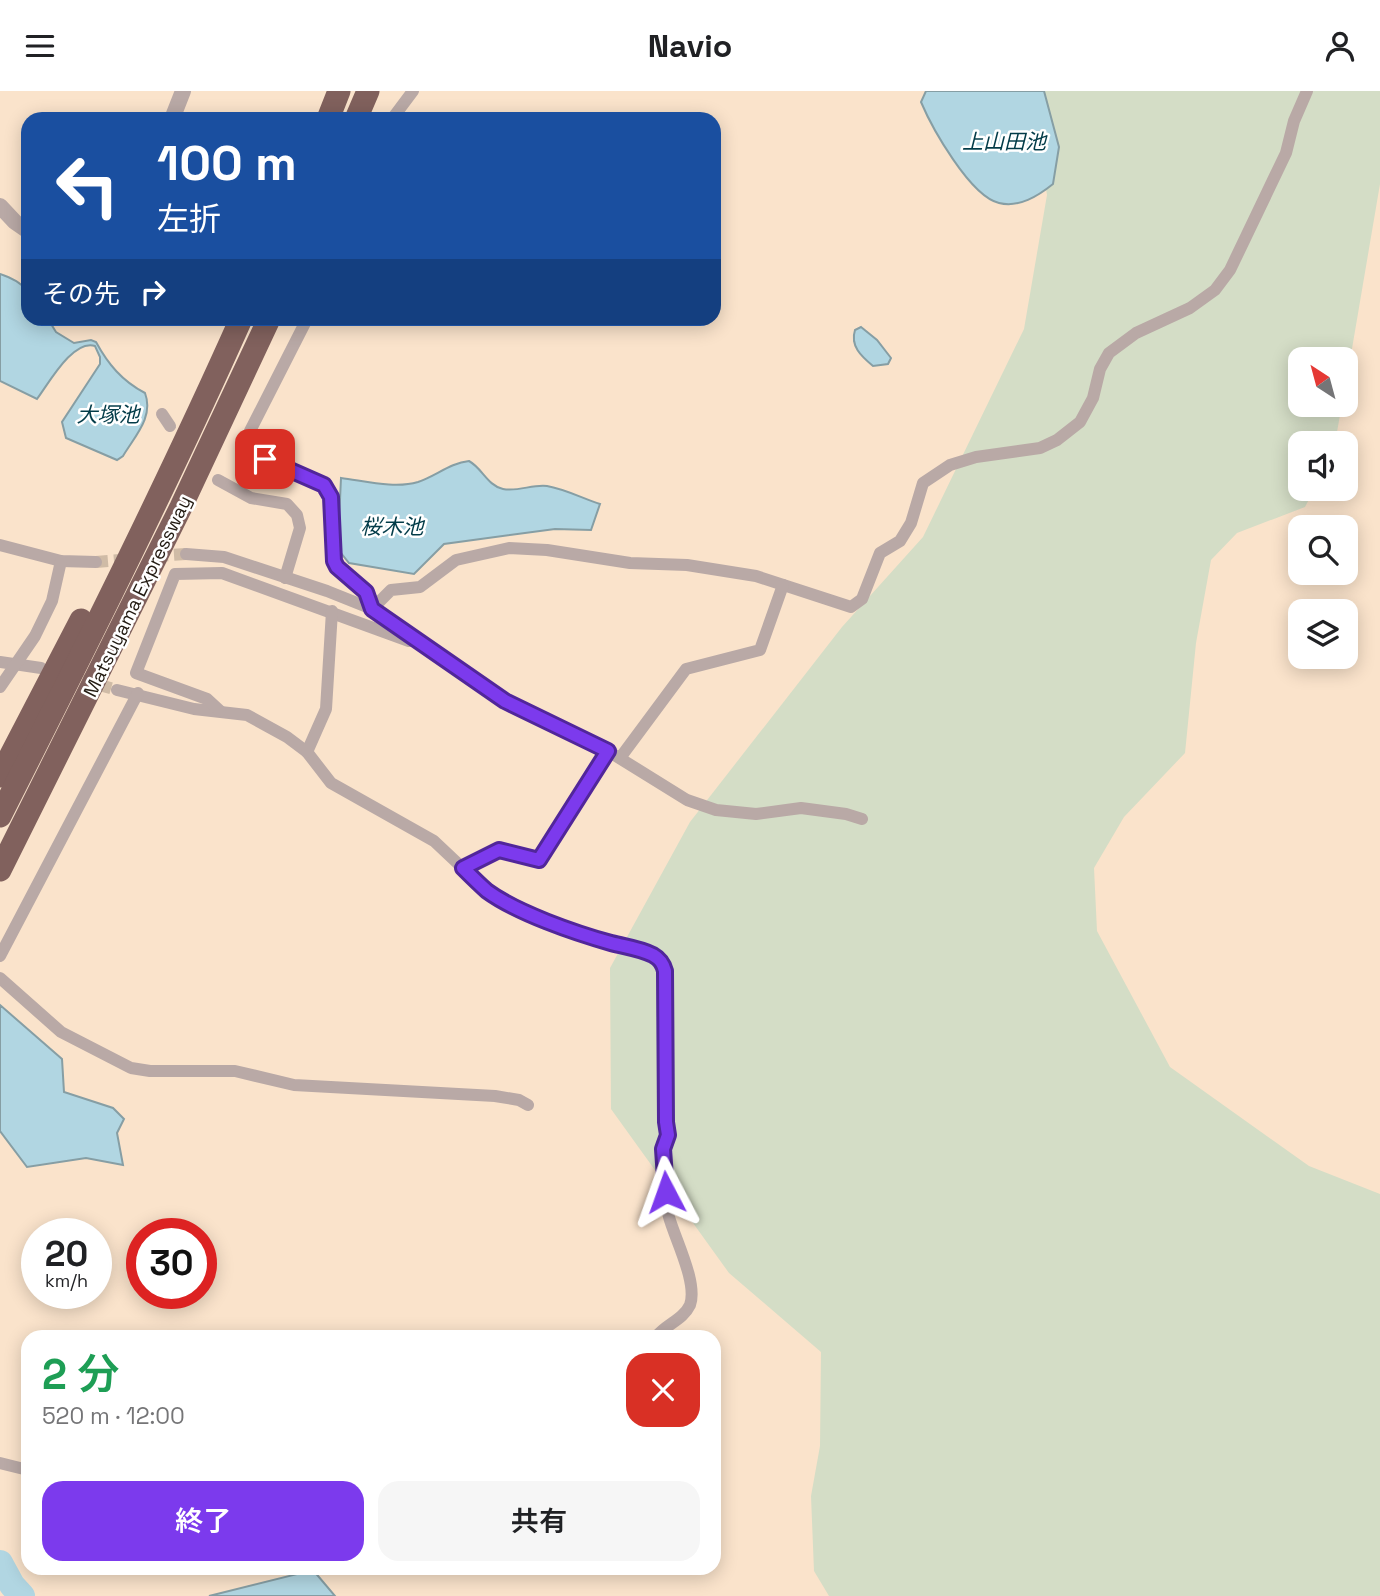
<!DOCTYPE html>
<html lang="ja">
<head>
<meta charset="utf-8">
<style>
	:root { --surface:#fff; --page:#f6f6f6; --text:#202124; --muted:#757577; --accent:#7c3aed }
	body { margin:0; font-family:"Space Grotesk","Noto Sans JP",sans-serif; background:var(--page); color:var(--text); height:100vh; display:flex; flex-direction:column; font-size:26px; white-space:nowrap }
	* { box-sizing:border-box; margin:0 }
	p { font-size:23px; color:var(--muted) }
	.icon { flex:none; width:38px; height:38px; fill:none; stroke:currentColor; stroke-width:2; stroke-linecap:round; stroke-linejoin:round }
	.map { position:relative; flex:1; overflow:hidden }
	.side { position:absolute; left:21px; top:1239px; width:700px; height:245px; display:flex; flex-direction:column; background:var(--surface); border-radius:21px; box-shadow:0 4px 18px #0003 }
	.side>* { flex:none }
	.top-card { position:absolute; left:21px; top:21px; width:700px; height:214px; border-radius:21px; box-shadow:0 4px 18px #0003; background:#1a4fa0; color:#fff; overflow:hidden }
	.needle { width:46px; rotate:324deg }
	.fabs { position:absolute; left:1288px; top:256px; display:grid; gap:14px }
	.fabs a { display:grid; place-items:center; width:70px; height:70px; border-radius:14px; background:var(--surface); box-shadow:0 4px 18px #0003; font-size:35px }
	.speed { position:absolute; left:21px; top:1127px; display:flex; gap:14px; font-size:35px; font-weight:700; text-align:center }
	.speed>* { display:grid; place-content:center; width:91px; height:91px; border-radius:50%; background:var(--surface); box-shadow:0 4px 18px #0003; line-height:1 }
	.speed small { font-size:18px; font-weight:400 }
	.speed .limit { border:10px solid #d22; background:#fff; color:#111 }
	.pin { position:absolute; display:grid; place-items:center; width:60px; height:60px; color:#fff; margin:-30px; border-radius:14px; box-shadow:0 4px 10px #0006 }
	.me { position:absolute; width:77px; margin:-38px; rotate:356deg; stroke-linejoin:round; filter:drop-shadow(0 0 5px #0008) }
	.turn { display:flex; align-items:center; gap:24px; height:147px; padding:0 21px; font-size:32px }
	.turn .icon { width:91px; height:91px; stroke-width:2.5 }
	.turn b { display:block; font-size:49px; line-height:60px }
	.then { display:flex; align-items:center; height:66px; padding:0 21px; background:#0003; gap:14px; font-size:26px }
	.round { display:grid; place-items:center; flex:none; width:74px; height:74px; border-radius:21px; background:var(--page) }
	.headline { display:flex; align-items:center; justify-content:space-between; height:119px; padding:0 21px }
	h1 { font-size:42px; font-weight:600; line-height:52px; color:#1e9e55 }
	.primary-button { display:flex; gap:14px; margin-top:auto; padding:14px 21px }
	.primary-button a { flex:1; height:80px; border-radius:21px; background:var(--accent); color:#fff; font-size:28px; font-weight:600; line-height:80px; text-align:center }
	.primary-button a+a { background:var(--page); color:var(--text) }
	header { display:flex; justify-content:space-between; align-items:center; height:91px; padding:0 21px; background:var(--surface); font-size:32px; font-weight:600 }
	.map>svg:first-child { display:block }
</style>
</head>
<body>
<header><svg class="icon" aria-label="menu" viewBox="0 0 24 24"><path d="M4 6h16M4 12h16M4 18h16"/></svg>Navio<svg class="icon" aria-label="person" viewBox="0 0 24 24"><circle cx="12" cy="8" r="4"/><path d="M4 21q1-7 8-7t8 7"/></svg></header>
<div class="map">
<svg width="1380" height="1505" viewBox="0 0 1380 1505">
	<rect width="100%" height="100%" fill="#fae3cb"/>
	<!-- green -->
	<polygon fill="#d4ddc6" points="1035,0 1380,0 1380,93 1346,293 1346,268 1300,268 1300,313 1342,313 1335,352 1300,352 1300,397 1315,397 1305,416 1237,442 1211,469 1196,552 1185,662 1124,726 1094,777 1097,840 1170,976 1309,1075 1380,1103 1380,1505 829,1505 814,1480 811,1405 820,1355 821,1261 729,1182 611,1018 610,877 690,731 842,536 923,446 1024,238 1047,104 1035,30"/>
	<!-- water -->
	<g fill="#b1d6e2" stroke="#869ea4" stroke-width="2">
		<path d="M926 0H1044L1059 56 1053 93C1038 105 1019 117 999 112 970 105 932 37 921 11Z"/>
		<path d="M0 183C29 193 28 199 28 228H48L56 241 74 252 91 249 96 251C108 273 122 290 145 302 154 326 135 345 123 365L117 369 66 347 62 331 100 273V266L95 255C73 248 49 292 37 308L0 290Z"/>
		<path d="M861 236 877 249 891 267 888 273 873 275C861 265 850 255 855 239Z"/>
		<path d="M469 370C482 377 488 395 503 398 518 401 533 393 547 395 565 398 584 408 600 413L591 439 555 438 444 453 414 483 349 472 341 462 338 452 341 387C365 390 395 398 418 391 436 385 450 372 469 370Z"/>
		<polygon points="0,914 62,968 64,1001 113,1017 124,1028 117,1042 123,1074 86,1067 27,1076 0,1040"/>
		<polygon points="313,1479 335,1505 209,1505"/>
	</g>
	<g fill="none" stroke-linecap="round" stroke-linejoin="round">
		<!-- river -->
		<polyline stroke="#b1d6e2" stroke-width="26" points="0,1472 12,1494 22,1505"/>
		<!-- minor-tunnel -->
		<g stroke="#cfbba6" stroke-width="12" stroke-dasharray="12 6" stroke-linecap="butt">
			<polyline points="156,465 186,463"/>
			<polyline points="96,471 131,468"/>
			<polyline points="65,584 117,599"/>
		</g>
		<!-- minor -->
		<g stroke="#b9a9a6" stroke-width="12">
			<polyline points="392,28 413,0"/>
			<path d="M307 228 250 340C257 387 318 374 330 404 335 418 333 454 334 470L337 476 366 501 372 518"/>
			<polyline points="162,323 170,335"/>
			<polyline points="218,389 251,407 287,413 297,424 300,437 285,487"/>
			<polyline points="0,454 61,470 96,471"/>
			<polyline points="186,463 224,466 327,500 372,518 505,610 608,660 687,709 716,719 756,723 801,717 846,723 862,728"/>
			<polyline points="372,518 391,499 420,496 456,469 509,457 547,459 630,472 687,474 756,485 851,516 862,508 880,462 900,450 911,432 923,392 950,374 976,366 1040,357 1057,349 1080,331 1093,307 1100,278 1109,262 1136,242 1190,217 1215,199 1230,179 1286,62 1294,30 1307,0"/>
			<polyline points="0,571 41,577"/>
			<polyline points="0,596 35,545 52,510 61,470"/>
			<path d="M117 599 194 618 247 624 287 646 307 661 331 692 434 750 487 800 548 830 612 852 633 856 656 865 662 871 665 880 666 1031C669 1045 663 1050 663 1062 663 1082 664 1107 669 1126 675 1148 698 1192 690 1214 683 1229 666 1233 656 1246"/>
			<polyline points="220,620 207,608 136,582 175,483 222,482 409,550"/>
			<polyline points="307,661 326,618 332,520"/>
			<polyline points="620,667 686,578 760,559 783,494"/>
			<polyline points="463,777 499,759 539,770 608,660"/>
			<polyline points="0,865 138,602"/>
			<polyline points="0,887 61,941 131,977 150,980 235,980 294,994 495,1005 519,1009 528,1014"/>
			<polyline points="0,1372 28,1379"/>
		</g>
		<!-- tertiary -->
		<g stroke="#b9a9a6" stroke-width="16">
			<polyline points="172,28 183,0"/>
			<polyline points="0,115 15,131 28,140"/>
		</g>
		<!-- motorway -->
		<g stroke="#81615d" stroke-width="23">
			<polyline points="328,28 339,0"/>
			<polyline points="356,28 368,0"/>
			<polyline points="0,685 81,529"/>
			<path d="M0 725C83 561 166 396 241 228"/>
			<polyline points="0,779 181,416 269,228"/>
		</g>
	</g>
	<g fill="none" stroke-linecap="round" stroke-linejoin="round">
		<!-- route casing -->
		<g stroke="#51269a" stroke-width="18">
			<path id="route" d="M265 368 324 394 331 406 334 470 337 476 366 501 372 518 505 610 608 660 539 769 499 759 463 777C471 785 479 793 487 800 517 822 575 842 611 852 626 856 639 857 653 864 660 868 663 872 665 880L666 1031 668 1044 663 1058 666 1101"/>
		</g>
		<!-- route -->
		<use href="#route" stroke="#7c3aed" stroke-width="12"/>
	</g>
	<g text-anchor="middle" stroke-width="5" stroke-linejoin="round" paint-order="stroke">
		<!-- street labels -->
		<g font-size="19" fill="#231b12" stroke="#fff">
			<text transform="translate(137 505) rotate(-64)" y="7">Matsuyama Expressway</text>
		</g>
		<!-- water labels -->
		<g font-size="21" font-style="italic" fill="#023b48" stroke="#fff">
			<text x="1004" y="58">上山田池</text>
			<text x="108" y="331">大塚池</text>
			<text x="392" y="443">桜木池</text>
		</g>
	</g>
</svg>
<div class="fabs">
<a><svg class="needle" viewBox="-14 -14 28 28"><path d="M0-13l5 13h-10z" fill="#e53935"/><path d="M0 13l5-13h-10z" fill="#757577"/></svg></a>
<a><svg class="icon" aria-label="sound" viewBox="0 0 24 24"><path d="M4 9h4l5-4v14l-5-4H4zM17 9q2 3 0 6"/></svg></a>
<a><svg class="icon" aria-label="search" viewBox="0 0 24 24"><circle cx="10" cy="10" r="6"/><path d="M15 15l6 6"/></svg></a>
<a><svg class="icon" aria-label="layers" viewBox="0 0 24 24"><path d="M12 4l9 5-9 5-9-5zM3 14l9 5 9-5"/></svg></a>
</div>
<div class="speed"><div>20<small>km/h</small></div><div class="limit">30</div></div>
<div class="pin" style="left:265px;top:368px;background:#d93025"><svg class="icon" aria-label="arrive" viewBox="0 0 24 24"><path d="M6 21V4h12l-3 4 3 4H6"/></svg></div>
<svg class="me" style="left:666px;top:1101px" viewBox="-20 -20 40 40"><path d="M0-17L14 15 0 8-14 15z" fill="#7c3aed" stroke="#fff" stroke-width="4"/></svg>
<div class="top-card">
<div class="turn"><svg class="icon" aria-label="left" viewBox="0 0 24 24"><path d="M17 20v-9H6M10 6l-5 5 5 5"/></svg><div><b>100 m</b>左折</div></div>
<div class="then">その先<svg class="icon" aria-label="right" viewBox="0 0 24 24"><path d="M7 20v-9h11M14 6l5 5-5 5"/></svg></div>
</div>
<section class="side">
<div class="headline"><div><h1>2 分</h1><p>520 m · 12:00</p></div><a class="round" style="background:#d93025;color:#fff"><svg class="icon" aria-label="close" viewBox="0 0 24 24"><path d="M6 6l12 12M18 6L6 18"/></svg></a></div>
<div class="primary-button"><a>終了</a><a>共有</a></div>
</section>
</div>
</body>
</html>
